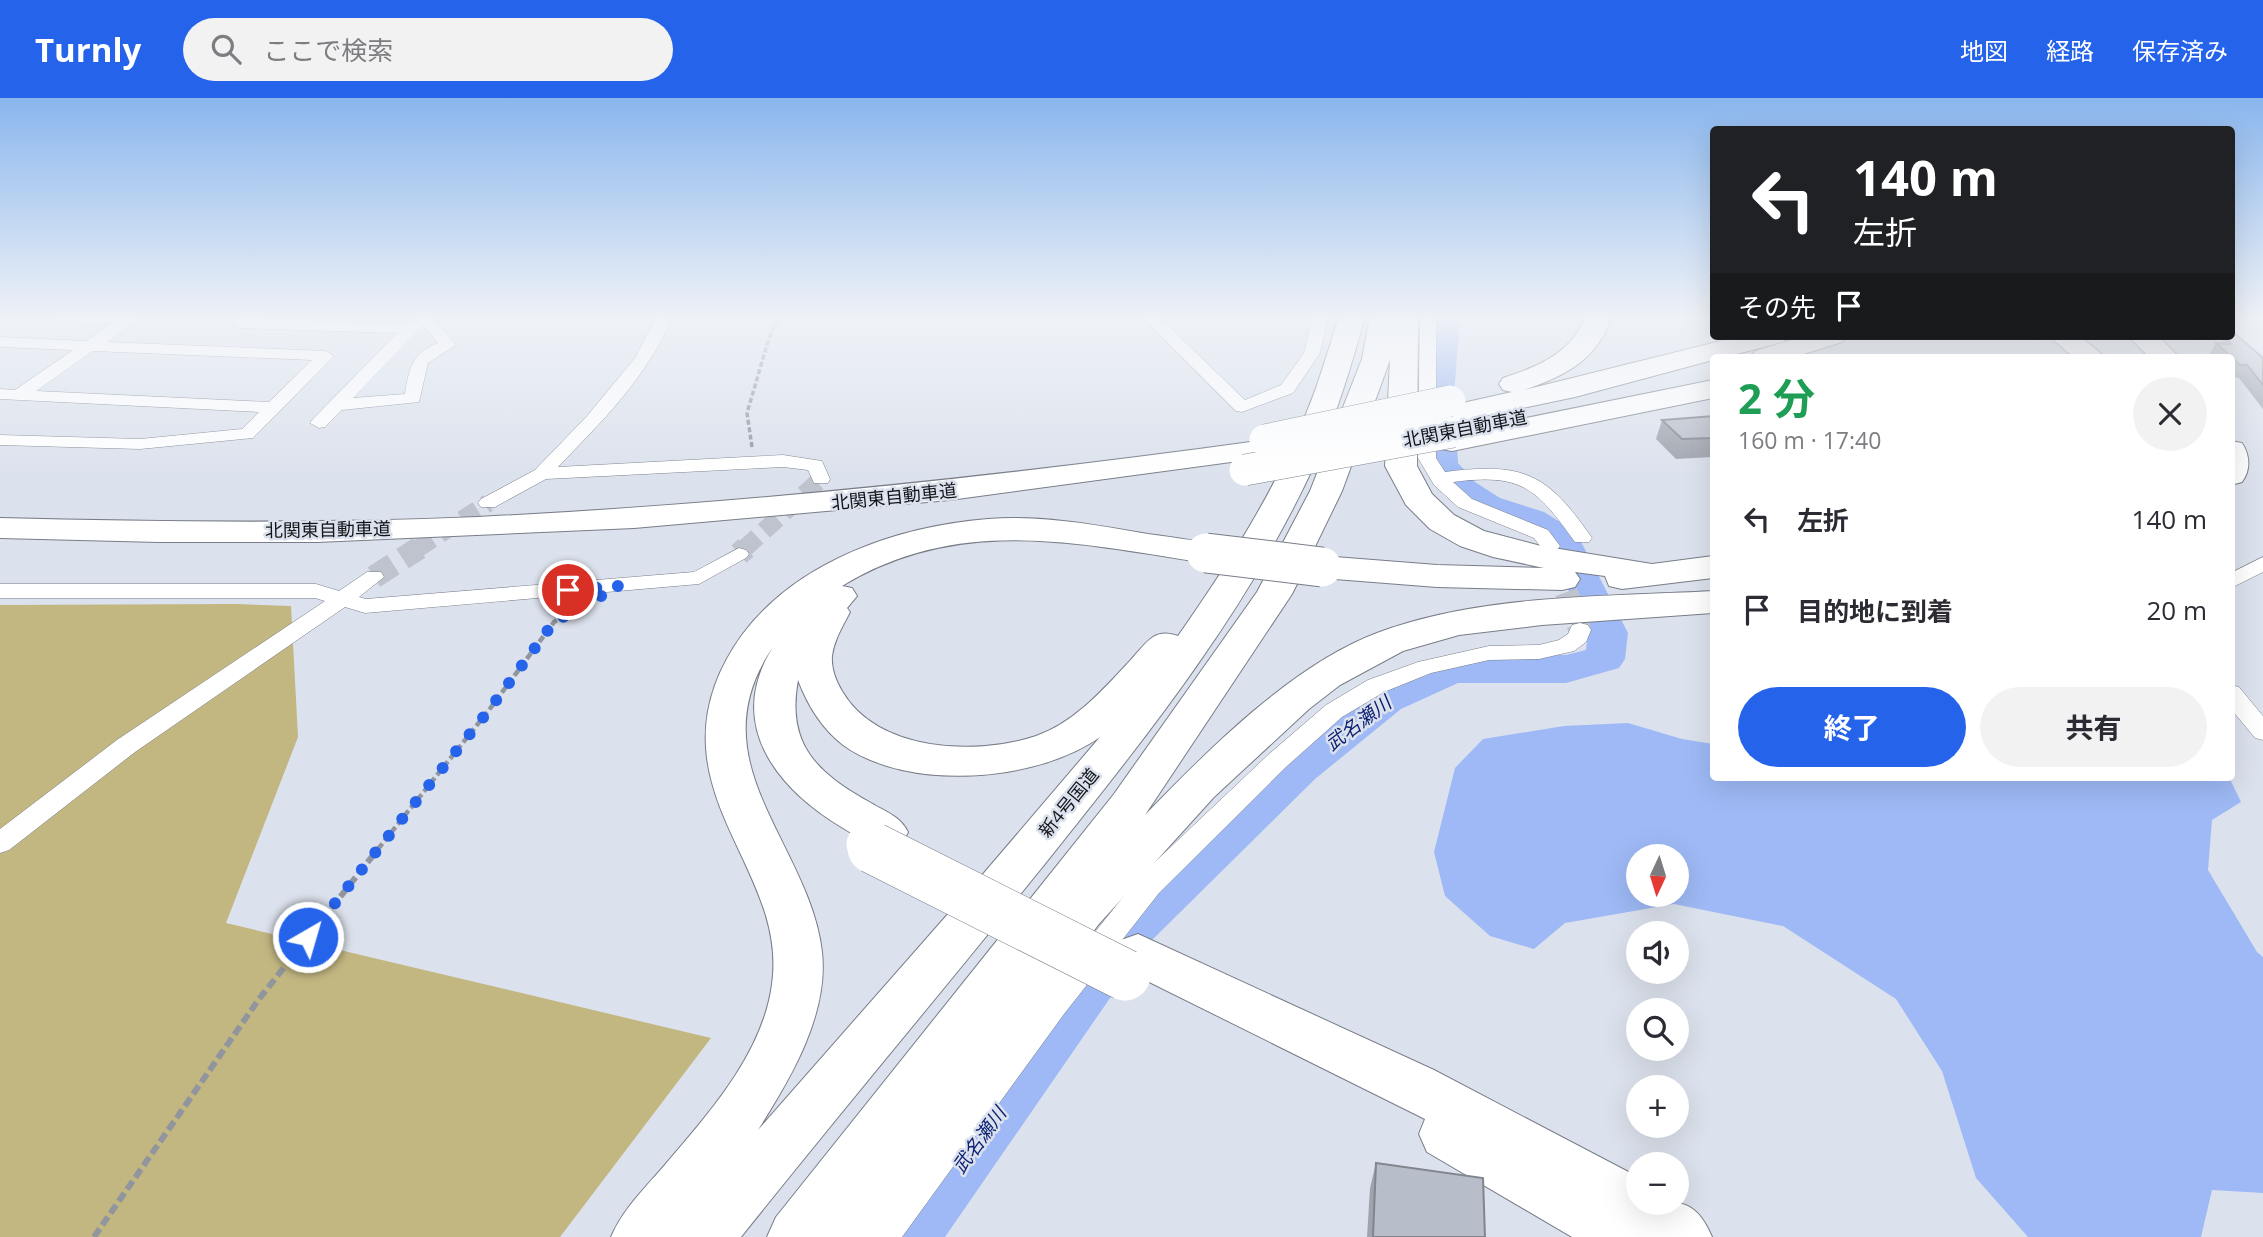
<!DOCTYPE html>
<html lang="ja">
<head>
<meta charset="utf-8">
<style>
	:root { --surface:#fff; --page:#f2f2f3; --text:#2b2b33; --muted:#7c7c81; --accent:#2563eb }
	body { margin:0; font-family:"Open Sans","Noto Sans JP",sans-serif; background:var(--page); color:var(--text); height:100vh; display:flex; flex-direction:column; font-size:26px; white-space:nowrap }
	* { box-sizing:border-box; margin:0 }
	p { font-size:23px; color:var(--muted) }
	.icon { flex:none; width:38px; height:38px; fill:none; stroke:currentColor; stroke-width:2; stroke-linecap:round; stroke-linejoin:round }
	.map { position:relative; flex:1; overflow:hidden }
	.sheet { position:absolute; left:1710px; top:256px; width:525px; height:427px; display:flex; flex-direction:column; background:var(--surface); border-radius:7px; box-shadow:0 7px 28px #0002 }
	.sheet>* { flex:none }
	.top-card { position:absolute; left:1710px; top:28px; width:525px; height:214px; border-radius:7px; box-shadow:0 7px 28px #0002; background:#202124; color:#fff; overflow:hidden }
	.needle { width:46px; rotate:184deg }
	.buttons { position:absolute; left:1626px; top:746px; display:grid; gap:14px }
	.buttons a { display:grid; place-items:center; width:63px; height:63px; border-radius:50%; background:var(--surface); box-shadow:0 7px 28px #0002; font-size:35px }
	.pin { position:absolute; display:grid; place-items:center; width:60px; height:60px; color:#fff; margin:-30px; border:4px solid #fff; border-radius:50%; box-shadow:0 2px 7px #0007 }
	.me { position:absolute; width:77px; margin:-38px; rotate:38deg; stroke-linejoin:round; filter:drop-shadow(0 0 5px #0008) }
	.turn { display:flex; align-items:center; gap:24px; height:147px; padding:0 28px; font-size:32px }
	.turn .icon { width:91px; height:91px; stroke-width:2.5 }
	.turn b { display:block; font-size:49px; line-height:60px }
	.then { display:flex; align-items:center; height:66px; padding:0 28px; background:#0003; gap:14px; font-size:26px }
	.round { display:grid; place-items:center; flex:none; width:74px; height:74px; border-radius:37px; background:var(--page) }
	.summary { display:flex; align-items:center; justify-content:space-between; height:119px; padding:0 28px }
	h1 { font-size:42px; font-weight:700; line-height:52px; color:#1e9e55 }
	.primary-button { display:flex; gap:14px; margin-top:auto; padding:14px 28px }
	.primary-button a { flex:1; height:80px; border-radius:42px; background:var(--accent); color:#fff; font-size:28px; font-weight:700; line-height:80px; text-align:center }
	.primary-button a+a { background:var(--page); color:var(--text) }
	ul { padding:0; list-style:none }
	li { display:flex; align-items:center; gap:21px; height:91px; padding:0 28px }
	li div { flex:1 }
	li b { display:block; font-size:26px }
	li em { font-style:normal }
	header { display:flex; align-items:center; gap:42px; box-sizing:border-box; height:98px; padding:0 35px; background:var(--accent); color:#fff }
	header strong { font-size:33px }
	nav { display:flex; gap:38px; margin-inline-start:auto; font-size:24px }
	.search { width:490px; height:63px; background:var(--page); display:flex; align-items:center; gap:18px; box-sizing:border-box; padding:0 24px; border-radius:38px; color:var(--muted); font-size:26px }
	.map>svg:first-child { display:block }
</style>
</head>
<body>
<header>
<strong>Turnly</strong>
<div class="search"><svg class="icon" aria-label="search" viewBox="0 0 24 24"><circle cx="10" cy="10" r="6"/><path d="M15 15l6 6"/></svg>ここで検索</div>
<nav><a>地図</a><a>経路</a><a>保存済み</a></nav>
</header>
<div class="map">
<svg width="2263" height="1139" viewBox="0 0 2263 1139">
	<rect width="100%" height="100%" fill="#dce2ed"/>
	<!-- green -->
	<polygon fill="#c2b681" points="236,506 291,508 298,639 226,825 711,940 560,1139 0,1139 0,507"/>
	<!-- water -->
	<path fill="#9eb9f5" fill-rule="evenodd" d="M1628 625 1682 641 1713 646V679H2229L2241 704 2212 722 2208 772 2257 854 2263 859V1095L2212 1092 2201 1139H2028L1976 1080 1942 973 1896 901 1783 828 1674 806 1565 825 1534 851 1490 838 1445 798 1434 754 1455 670 1483 641 1564 628ZM1638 758H1676V796H1638Z"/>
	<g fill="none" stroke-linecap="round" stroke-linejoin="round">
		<!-- river -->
		<polygon fill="#9eb9f5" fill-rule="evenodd" points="1430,219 1458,219 1460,222 1454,296 1458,365 1475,384 1500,400 1544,414 1576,434 1628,535 1625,561 1619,570 1566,585 1458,585 1401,611 1315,681 1146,848 945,1139 879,1139 888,1118 1110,820 1285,659 1371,591 1453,558 1566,557 1586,552 1588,535 1548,448 1520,428 1476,414 1451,398 1425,367 1424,296 1432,222"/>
		<!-- street-tunnel-far1 -->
		<g stroke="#bec3cd" stroke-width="18" stroke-dasharray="18 9" stroke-linecap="butt">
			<polyline points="417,451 488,405"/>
			<polyline points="744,451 821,381"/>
		</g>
		<!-- street-tunnel -->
		<g stroke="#bec3cd" stroke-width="23" stroke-dasharray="23 11" stroke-linecap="butt">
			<polyline points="739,456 746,450"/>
			<polyline points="1555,462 1580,532"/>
			<polyline points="374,479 419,450"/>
		</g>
		<!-- street casing -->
		<g stroke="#787d88" stroke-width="1">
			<g id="street">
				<path d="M50 219H140L107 244 326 253 334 258 253 340 140 351 0 347V337L140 341 242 331 259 314 0 301V291L15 292 73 252 0 249V239L86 243 112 225 58 224ZM93 253 312 262 269 304 36 293Z"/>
				<path d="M235 219 406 226 416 219H432L456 247 428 265 419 304 342 312 325 329 319 330 310 325 313 321 397 235 240 230 232 225ZM423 227 438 245C412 255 409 270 405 296L353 300Z"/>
				<path d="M656 219H672C648 279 602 323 558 369L783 357 822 363 830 381 828 385H814L808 372 783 369 546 381 495 409H481L478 405 481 401 535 372 587 318 635 260Z"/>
				<polygon points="1142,219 1159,219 1245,302 1281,287 1304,255 1312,219 1328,219 1320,255 1293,295 1242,314 1236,313"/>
				<path d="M1420 219H1436V360L1445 374C1524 364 1547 375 1592 440L1589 444H1575C1536 390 1522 375 1453 384L1472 401 1548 432 1560 448 1557 452H1543L1534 440 1458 409 1434 387 1418 360Z"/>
				<polygon points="739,450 746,452 749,456 746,460 699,486 365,515 345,509 135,654 9,752 0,755 0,731 117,642 325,503 315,500 0,500 0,486 316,486 339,493 367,474 381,474 384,479 359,499 366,501 694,474"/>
				<polygon points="2263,459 2263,474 2231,490 2231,475"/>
				<polygon points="1580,525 1588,527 1591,532 1586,544 1574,553 1539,561 1489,562 1431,575 1384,594 1342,619 1287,668 1159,795 1064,916 902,1139 864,1139 869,1127 1044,898 1139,779 1269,656 1326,607 1368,582 1418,564 1489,548 1539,547 1559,542 1568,536 1572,527"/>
				<polygon points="2231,587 2239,589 2263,618 2263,642 2255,640 2231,611"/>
			</g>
		</g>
		<!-- highway casing -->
		<g stroke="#787d88" stroke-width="2">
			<g id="highway">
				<path d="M1339 219H1365C1351 268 1337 316 1316 363 1248 514 1142 644 1040 772 941 895 839 1016 741 1139H611C623 1111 644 1091 664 1068 708 1016 763 956 772 886 784 802 717 739 707 660 701 615 716 573 742 537 797 463 898 428 988 421 1039 417 1091 426 1142 435 1167 439 1193 441 1218 448L1223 455 1218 462 1206 465C1079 446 960 416 842 488L852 490 857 498 847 510 850 514C843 528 834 542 832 558 831 571 836 583 842 593 877 654 976 658 1036 638 1073 625 1101 594 1127 566 1135 558 1143 546 1153 539 1161 534 1170 535 1178 538 1232 461 1284 379 1316 290 1324 267 1331 243 1339 219ZM773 549C725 626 776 690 843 730 865 743 876 754 902 746L908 734C900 718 886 714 871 705 817 675 786 647 798 582 807 606 822 631 843 647 908 694 1037 684 1100 639L984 775 758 1032C790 981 829 917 822 854 810 746 694 664 773 549Z"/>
				<path d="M1370 219H1418L1417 368 1432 396 1454 417 1484 433 1541 448 1652 466 1713 458V480L1622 491 1609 488 1605 478 1575 474 1580 481 1575 489 1562 492 1437 489 1322 480 1310 477 1305 470 1292 496 1145 717C1208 652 1292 567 1377 535 1480 496 1604 499 1713 493V515L1542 527 1459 537 1403 553 1340 587 1309 611 1214 699 1098 827 873 1139H767L776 1119 1114 696 1257 494 1310 393 1362 261ZM1390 262 1385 368 1406 407 1430 431 1460 448 1493 459 1544 470 1437 467 1322 458 1310 461 1307 465 1342 393Z"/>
				<path d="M1585 219H1611C1599 261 1563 279 1524 292L1741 238H1787L1783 244 1725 259H1713V262L1575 299 1460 323 1449 320 1445 314 1449 308 1512 294 1503 292 1499 286 1503 280C1537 269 1572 255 1585 219Z"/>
				<polygon points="1804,238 1846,238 1842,244 1794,259 1751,259 1755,253"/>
				<polygon points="2049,238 2080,238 2105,259 2073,259"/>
				<polygon points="2128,238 2158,238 2179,259 2149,259"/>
				<polygon points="1713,282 1713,300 1452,353 1441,351 1437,344 1441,337 1452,335"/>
				<path d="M1265 342 1276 344 1281 351 1276 358 950 402 634 430 317 444H159L0 440V420C159 424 319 426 478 419 742 406 1004 378 1265 342Z"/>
				<path d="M2231 343 2242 345C2250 357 2251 372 2242 384L2231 387Z"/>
				<path d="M1138 836 1434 972 1638 1079V1104C1676 1104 1695 1098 1712 1139H1572L1427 1054 1419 1036 1425 1021 1121 870 1114 856 1121 842Z"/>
			</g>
		</g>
		<!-- path-far2 -->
		<polyline stroke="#91959d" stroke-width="3.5" stroke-dasharray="5 2.5" stroke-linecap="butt" points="752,349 747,315 769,240 779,219"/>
		<!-- path-far1 -->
		<polyline stroke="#91959d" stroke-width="4.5" stroke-dasharray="7 3.5" stroke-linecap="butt" points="378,751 489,612 554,524 581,508"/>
		<!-- path -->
		<polyline stroke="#91959d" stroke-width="6" stroke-dasharray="10 4.5" stroke-linecap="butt" points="94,1139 259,901 379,750"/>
		<!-- street -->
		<use href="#street" fill="#fff" fill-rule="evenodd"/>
		<!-- highway -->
		<use href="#highway" fill="#fff" fill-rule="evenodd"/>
		<!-- highway-bridge-far2 casing -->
		<g stroke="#787d88" stroke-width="32" stroke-linecap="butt">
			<g id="highway-bridge-far2">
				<polyline points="1265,342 1450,303"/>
				<polyline points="1245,372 1453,334"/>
			</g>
		</g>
		<!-- highway-bridge-far1 casing -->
		<g stroke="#787d88" stroke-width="41" stroke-linecap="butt">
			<g id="highway-bridge-far1">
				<polyline points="1206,455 1322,469"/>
				<polyline points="866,746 877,751"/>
			</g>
		</g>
		<!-- highway-bridge casing -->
		<g stroke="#787d88" stroke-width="52" stroke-linecap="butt">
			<polyline id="highway-bridge" points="873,750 1125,877"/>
		</g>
		<!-- highway-bridge-far2 -->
		<use href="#highway-bridge-far2" stroke="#fff" stroke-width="31"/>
		<!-- highway-bridge-far1 -->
		<use href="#highway-bridge-far1" stroke="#fff" stroke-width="39"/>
		<!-- highway-bridge -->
		<use href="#highway-bridge" stroke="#fff" stroke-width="51"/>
	</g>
	<!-- wall -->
	<g fill="#9ea3ad">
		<polygon points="2226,238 2263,260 2263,311 2239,280 2231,279 2231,259 2210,259 2209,257 2216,245 2221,245"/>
		<polygon points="1713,318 1713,359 1676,361 1656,341 1662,322"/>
		<polygon points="1376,1065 1485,1139 1367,1139 1370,1090"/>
	</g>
	<!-- shaded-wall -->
	<polygon fill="#81858d" points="1166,219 1187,219 1166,222"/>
	<!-- building -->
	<g fill="#b8bec9" stroke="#81858d" stroke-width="2">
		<polygon points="2231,233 2232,233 2263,260 2263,287 2247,267 2240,267 2216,245 2231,246 2225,239 2231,238"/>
		<polygon points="1713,318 1713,340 1682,341 1662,322"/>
		<polygon points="1376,1065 1483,1080 1485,1139 1373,1139"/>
	</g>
	<!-- sky -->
	<linearGradient id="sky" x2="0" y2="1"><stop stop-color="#8ab6ed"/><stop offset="0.58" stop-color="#eff2f7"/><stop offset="1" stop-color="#eff2f7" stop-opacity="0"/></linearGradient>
	<rect width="2263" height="378" fill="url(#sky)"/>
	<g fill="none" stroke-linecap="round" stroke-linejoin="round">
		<!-- route -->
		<polyline stroke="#2563eb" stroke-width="12" stroke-dasharray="0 21.6" points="308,839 489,612 554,524 619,488 568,492"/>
	</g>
	<g text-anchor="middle" stroke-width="5" stroke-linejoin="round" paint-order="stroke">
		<!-- street labels -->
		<g font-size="18" fill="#121418" stroke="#dce2ed">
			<text transform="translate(1465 331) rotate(-11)" y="6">北関東自動車道</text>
			<text transform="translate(894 399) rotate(-6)" y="6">北関東自動車道</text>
			<text transform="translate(328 432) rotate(-1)" y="6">北関東自動車道</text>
			<text transform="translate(1069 705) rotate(-51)" y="6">新4号国道</text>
		</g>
		<!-- water labels -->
		<g font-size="19" font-style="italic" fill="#0a1e71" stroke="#dce2ed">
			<text transform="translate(1358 625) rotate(-37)" y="7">武名瀬川</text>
			<text transform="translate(979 1042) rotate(-54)" y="7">武名瀬川</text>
		</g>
	</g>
</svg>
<div class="buttons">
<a><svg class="needle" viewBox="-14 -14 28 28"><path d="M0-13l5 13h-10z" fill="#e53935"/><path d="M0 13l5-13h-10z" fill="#7c7c81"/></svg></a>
<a><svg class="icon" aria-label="sound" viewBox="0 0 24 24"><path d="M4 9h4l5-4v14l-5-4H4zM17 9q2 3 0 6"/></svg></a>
<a><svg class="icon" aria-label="search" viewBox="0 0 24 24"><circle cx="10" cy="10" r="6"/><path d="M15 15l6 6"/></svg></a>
<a>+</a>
<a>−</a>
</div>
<div class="pin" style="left:568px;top:492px;background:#d93025"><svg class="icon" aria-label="arrive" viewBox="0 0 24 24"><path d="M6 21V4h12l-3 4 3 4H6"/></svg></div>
<svg class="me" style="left:308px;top:839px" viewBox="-20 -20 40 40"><circle r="17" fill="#2563eb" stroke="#fff" stroke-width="3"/><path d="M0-11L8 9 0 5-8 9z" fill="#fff"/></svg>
<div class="top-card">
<div class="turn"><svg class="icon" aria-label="left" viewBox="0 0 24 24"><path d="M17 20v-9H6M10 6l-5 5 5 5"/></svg><div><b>140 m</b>左折</div></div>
<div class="then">その先<svg class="icon" aria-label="arrive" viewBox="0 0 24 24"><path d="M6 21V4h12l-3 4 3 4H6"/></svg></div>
</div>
<section class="sheet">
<div class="summary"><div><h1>2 分</h1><p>160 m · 17:40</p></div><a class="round"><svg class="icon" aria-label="close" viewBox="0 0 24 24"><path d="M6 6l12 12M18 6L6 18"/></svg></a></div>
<ul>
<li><svg class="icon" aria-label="left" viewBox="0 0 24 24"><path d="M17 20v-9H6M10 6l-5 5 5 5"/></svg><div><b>左折</b></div><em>140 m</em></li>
<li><svg class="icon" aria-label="arrive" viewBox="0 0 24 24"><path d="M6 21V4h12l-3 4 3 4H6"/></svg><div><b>目的地に到着</b></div><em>20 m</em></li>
</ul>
<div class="primary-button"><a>終了</a><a>共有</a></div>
</section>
</div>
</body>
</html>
